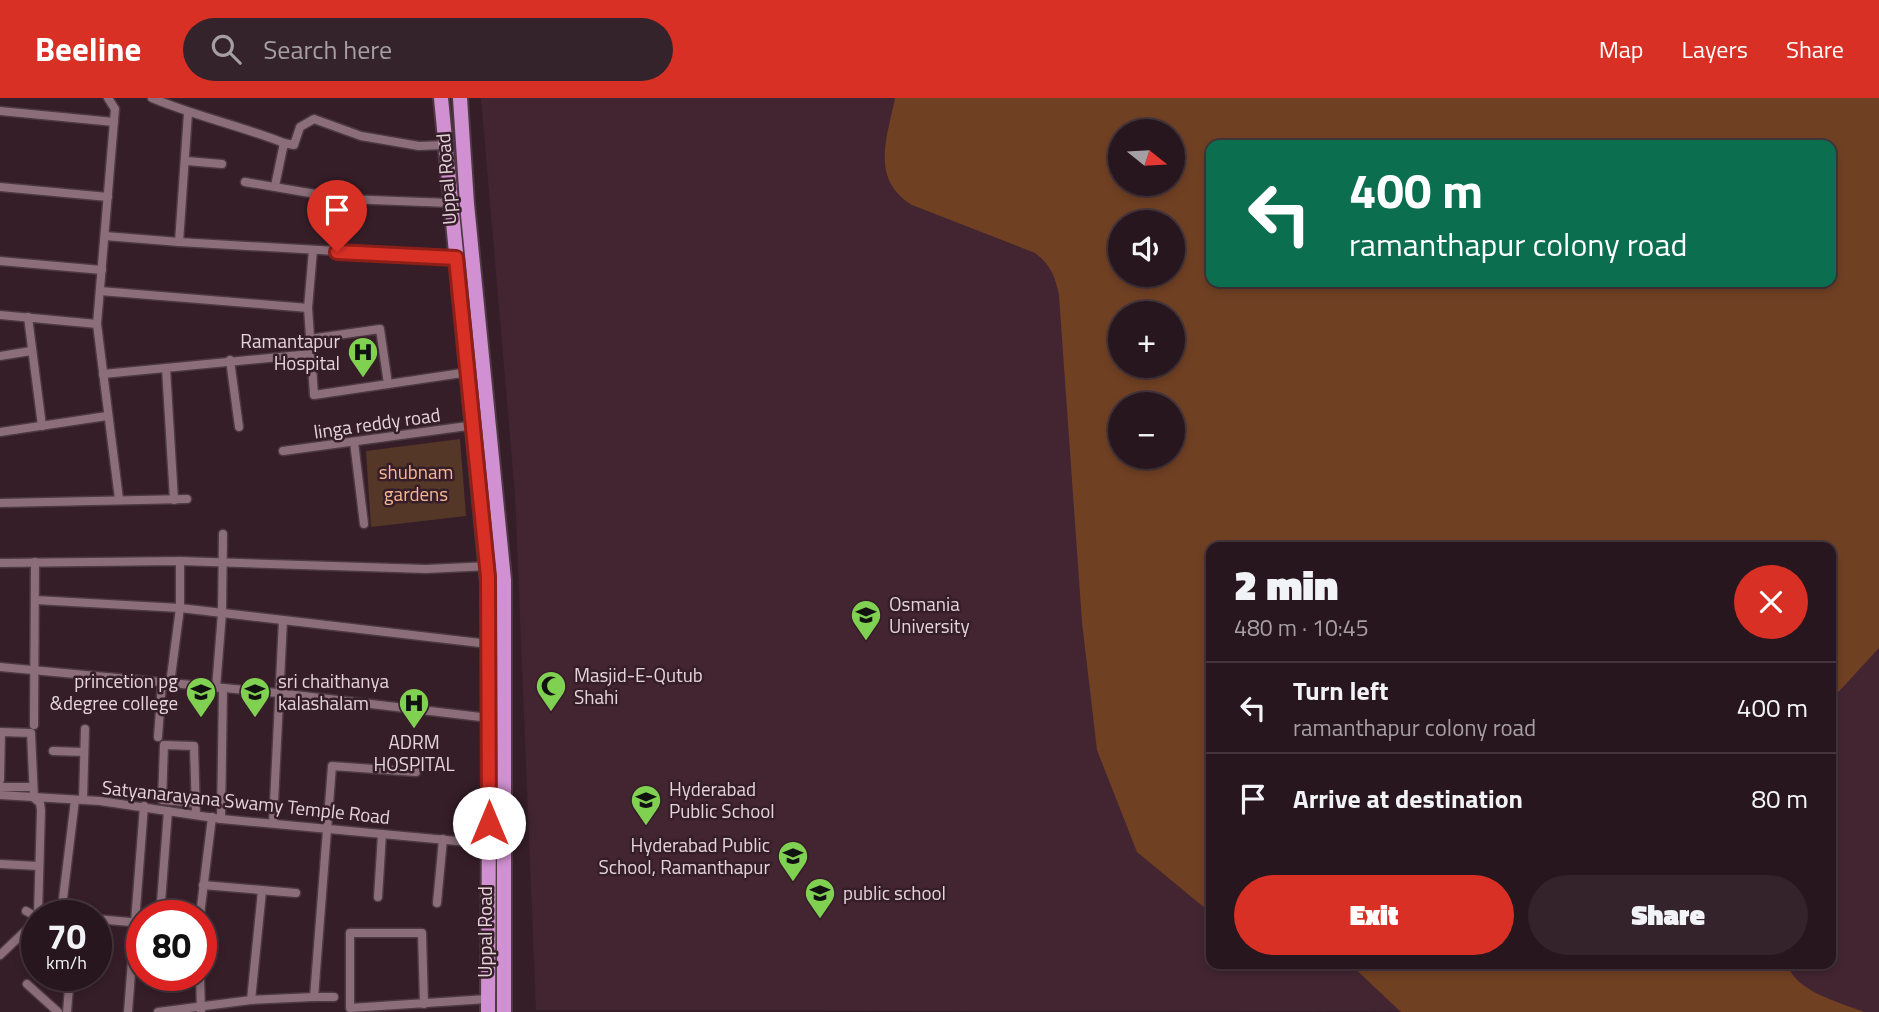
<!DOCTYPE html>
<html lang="en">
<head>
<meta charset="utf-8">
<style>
	:root { --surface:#28161e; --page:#34232b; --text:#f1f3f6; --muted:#a59fa4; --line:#44353c; --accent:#d93025 }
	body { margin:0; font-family:"Titillium Web",sans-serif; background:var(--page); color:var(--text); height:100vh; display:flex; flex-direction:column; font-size:26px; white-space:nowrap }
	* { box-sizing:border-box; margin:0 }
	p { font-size:23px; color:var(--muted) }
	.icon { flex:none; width:38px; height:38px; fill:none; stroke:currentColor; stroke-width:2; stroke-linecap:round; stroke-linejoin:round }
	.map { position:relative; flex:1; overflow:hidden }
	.side { position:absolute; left:1206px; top:444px; width:630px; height:427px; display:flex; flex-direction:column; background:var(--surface); border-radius:14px; box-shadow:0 4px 10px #0003,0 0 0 2px var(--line) }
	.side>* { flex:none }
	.hud { position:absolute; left:1206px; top:42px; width:630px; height:147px; border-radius:14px; box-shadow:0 4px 10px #0003,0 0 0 2px var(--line); background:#0b6e4f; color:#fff; overflow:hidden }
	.needle { width:46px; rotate:108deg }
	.tools { position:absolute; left:1108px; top:21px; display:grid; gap:14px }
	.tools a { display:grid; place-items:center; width:77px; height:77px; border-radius:50%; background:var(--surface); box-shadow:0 4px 10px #0003,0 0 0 2px var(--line); font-size:35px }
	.speed { position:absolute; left:21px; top:802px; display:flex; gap:14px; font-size:35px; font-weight:700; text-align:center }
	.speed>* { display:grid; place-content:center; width:91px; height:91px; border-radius:50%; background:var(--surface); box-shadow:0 4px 10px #0003,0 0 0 2px var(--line); line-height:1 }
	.speed small { font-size:18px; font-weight:400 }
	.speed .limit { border:10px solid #d22; background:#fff; color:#111 }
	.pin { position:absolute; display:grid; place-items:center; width:60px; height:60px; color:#fff; margin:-72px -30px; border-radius:50% 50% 50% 0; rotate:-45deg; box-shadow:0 0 7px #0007 }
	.pin .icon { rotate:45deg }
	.me { position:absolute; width:77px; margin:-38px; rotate:0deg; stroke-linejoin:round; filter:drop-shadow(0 0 5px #0008) }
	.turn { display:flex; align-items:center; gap:24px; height:147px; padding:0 28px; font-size:32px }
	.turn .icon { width:91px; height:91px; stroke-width:2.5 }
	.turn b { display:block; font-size:49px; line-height:60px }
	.round { display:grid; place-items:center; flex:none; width:74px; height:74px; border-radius:37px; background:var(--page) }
	.overview { display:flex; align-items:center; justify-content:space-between; height:119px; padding:0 28px }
	h1 { font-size:42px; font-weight:800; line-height:52px }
	.cta { display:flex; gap:14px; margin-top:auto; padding:14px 28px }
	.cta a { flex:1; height:80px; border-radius:42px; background:var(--accent); color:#fff; font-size:28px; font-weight:800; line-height:80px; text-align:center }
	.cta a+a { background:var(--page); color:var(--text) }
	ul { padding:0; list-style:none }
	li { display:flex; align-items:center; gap:21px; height:91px; padding:0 28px; border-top:2px solid var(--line) }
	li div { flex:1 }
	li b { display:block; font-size:26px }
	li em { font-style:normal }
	header { display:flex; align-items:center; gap:42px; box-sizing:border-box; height:98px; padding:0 35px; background:var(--accent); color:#fff }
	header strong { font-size:33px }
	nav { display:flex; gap:38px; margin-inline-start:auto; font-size:24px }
	.search { width:490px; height:63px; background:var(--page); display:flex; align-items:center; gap:18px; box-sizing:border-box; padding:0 24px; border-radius:38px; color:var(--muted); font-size:26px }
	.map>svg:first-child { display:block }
</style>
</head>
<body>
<header>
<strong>Beeline</strong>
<div class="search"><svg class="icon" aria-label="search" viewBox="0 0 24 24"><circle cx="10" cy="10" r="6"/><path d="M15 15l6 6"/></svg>Search here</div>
<nav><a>Map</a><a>Layers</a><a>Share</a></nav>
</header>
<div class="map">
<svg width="1879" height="914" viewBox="0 0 1879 914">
	<rect width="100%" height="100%" fill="#361e28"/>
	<!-- built -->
	<path fill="#432532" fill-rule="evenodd" d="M481 0H1879V914L536 912 515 396ZM1120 33H1172V86H1120ZM1211 47H1830V184H1211ZM1120 124H1172V177H1120ZM1120 215H1172V268H1120ZM1120 306H1172V359H1120ZM1211 450H1830V866H1211Z"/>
	<!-- green -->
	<polygon fill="#543726" points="460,341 466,418 371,429 366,353"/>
	<!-- forest -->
	<g fill="#704023" fill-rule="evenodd">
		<path d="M895 0H1879V550L1831 602 1830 450H1211V815L1137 754 1097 652 1082 524 1059 197C1055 178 1051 167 1035 155L912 107C870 81 887 40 895 0ZM1120 33H1172V86H1120ZM1211 47H1830V184H1211ZM1120 124H1172V177H1120ZM1120 215H1172V268H1120ZM1120 306H1172V359H1120Z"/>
		<path d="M1350 866H1787C1796 894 1839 904 1864 914H1401Z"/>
	</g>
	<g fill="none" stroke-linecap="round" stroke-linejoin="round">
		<!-- minor casing -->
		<g stroke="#4c3941" stroke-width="11">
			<g id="minor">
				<polyline points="108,0 115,11 97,226 119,401"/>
				<path d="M152 0C195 18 241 28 284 45L275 88"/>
				<polyline points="0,13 114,24"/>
				<polyline points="188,15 179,144 459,160"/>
				<polyline points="284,45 294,47 300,29 314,21 361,38 419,48 445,47"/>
				<polyline points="187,63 222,66"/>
				<polyline points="245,84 345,101 450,105"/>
				<polyline points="0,89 108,99"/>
				<polyline points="105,138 179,144"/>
				<polyline points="313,152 308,210 314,297 469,274"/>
				<polyline points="0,163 102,172"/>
				<polyline points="100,193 308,210"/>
				<polyline points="0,217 97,226"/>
				<polyline points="28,219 42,328"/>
				<polyline points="309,241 380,231 388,286"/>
				<polyline points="0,258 31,253"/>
				<polyline points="230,262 239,329"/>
				<polyline points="166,270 174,402"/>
				<polyline points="103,276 310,256"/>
				<polyline points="0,334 107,318"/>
				<polyline points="354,344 364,426"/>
				<polyline points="283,353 475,327"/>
				<polyline points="0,405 187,401"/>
				<polyline points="0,465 180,463 426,471 490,468"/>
				<polyline points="35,502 180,510 489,546"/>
				<polyline points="0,569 278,595 489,620"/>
				<polyline points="170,586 180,510 180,463"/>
				<polyline points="216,590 222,515 223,436"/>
				<polyline points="34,627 35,464"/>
				<polyline points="158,639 162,585"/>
				<polyline points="53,653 84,654"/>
				<polyline points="0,682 1,634 31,635 34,700 40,705 41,712 38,817"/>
				<polyline points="0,689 33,689"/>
				<polyline points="0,697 100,703 221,721 489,746"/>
				<polyline points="83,702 85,631"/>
				<polyline points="196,716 194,648 164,647 162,702 196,705"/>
				<polyline points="221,721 223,590"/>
				<polyline points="273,725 283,522"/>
				<polyline points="0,766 38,768"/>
				<polyline points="203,787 296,795"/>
				<polyline points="378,799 382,736"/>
				<polyline points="437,805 443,741"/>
				<polyline points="26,813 37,819"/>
				<polyline points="61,817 75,702"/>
				<polyline points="160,817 168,713"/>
				<polyline points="200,817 212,719"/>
				<polyline points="96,821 142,825"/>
				<polyline points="0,857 37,822"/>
				<polyline points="200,877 201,914"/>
				<polyline points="27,886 58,914"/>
				<polyline points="314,899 334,899"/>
				<polyline points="251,902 262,793"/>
				<polyline points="424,906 422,835 350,835 350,910 487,901"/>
				<polyline points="67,914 70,877"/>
				<polyline points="128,914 144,708"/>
				<polyline points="158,914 251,902 314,899 332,668 416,674"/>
			</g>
		</g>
		<!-- trunk casing -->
		<g stroke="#4c3941" stroke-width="18">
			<g id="trunk">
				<polyline points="441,0 490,506 488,914"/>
				<polyline points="460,0 467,106 504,482 504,914"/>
			</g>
		</g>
		<!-- minor -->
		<use href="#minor" stroke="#8b6e79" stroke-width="8"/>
		<!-- trunk -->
		<use href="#trunk" stroke="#d090d1" stroke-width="14"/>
	</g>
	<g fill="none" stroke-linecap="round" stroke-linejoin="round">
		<!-- route casing -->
		<g stroke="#8d1f18" stroke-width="18">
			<polyline id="route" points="337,154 456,160 488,479 489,725"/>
		</g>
		<!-- route -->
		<use href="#route" stroke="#d93025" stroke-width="12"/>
	</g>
	<!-- icons -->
	<defs>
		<g id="hospital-pin" transform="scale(1.575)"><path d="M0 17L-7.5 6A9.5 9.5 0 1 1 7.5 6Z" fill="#80d051" stroke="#361e28"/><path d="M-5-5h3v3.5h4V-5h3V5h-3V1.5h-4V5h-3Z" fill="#111"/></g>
		<g id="university-pin" transform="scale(1.575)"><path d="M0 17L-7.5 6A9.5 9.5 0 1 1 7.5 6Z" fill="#80d051" stroke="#361e28"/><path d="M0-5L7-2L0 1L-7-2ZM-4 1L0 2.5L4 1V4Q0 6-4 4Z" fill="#111"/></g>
		<g id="mosque-pin" transform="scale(1.575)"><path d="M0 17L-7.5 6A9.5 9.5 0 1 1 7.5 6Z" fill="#80d051" stroke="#361e28"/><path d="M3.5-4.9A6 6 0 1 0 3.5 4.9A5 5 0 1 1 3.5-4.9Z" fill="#111"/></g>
		<g id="school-pin" transform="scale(1.575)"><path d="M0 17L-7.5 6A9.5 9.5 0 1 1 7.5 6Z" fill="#80d051" stroke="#361e28"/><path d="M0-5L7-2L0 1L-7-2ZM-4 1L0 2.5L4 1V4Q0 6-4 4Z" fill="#111"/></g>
	</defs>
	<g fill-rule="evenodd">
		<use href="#hospital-pin" x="363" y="254"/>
		<use href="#university-pin" x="866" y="517"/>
		<use href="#mosque-pin" x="551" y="588"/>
		<use href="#university-pin" x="201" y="594"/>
		<use href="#university-pin" x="255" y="594"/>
		<use href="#hospital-pin" x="414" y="605"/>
		<use href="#school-pin" x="646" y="702"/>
		<use href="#school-pin" x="793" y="758"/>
		<use href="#school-pin" x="820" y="795"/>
	</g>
	<g text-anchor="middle" stroke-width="5" stroke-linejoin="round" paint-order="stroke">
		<!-- street labels -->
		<g font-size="19" fill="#e4d4da" stroke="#361e28">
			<text transform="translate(446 81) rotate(-94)" y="7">Uppal Road</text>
			<text transform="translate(377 325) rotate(-8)" y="7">linga reddy road</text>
			<text transform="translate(246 704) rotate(6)" y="7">Satyanarayana Swamy Temple Road</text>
			<text transform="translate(485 834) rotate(-90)" y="7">Uppal Road</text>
		</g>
		<!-- poi labels -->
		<g font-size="19" fill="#e4d4da" stroke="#361e28" text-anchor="start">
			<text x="340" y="250" text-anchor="end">Ramantapur<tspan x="340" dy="22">Hospital</tspan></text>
			<text x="889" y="513">Osmania<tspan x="889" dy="22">University</tspan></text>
			<text x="574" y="584">Masjid-E-Qutub<tspan x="574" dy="22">Shahi</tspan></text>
			<text x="178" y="590" text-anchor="end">princetion pg<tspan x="178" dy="22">&amp;degree college</tspan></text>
			<text x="278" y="590">sri chaithanya<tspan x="278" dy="22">kalashalam</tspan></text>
			<text x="414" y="651" text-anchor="middle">ADRM<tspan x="414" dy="22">HOSPITAL</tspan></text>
			<text x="669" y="698">Hyderabad<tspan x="669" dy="22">Public School</tspan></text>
			<text x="770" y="754" text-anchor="end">Hyderabad Public<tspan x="770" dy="22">School, Ramanthapur</tspan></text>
			<text x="843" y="802">public school</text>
		</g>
		<!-- park labels -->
		<g font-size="19" fill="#f6b794" stroke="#361e28">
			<text x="416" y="381">shubnam<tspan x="416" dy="22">gardens</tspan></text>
		</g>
	</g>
</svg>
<div class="tools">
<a><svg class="needle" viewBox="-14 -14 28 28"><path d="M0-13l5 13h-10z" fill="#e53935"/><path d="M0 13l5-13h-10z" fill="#a59fa4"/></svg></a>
<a><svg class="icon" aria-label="sound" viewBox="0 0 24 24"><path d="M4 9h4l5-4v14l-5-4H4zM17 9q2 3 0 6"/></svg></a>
<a>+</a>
<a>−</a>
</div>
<div class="speed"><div>70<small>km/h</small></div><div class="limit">80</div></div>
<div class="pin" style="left:337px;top:154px;background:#d93025"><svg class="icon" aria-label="arrive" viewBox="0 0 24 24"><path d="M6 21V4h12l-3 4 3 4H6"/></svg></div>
<svg class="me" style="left:489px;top:725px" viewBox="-20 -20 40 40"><circle r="19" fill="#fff"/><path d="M0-13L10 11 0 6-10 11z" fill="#d93025"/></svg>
<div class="hud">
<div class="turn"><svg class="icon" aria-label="left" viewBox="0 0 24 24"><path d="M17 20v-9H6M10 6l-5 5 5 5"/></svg><div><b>400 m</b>ramanthapur colony road</div></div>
</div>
<section class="side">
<div class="overview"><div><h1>2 min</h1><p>480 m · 10:45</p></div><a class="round" style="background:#d93025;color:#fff"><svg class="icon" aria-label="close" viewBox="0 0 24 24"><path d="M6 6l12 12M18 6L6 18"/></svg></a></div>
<ul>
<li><svg class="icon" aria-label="left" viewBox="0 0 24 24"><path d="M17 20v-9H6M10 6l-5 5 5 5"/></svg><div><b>Turn left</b><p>ramanthapur colony road</p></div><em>400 m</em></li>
<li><svg class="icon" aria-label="arrive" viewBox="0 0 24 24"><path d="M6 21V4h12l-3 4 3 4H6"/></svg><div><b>Arrive at destination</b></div><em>80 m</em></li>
</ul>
<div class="cta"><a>Exit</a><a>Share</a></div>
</section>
</div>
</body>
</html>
